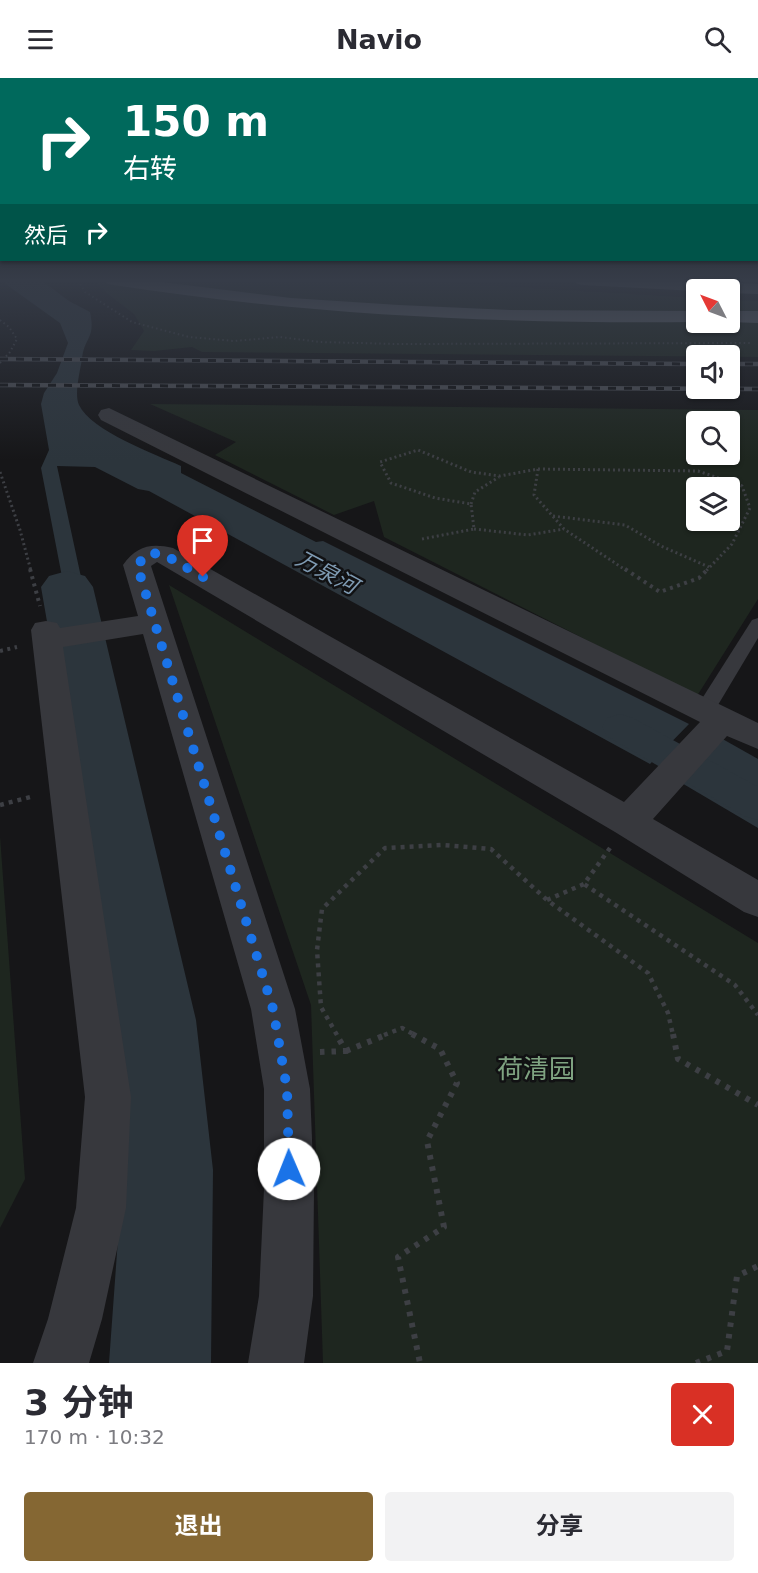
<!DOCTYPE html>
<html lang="zh">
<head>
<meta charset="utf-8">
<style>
	:root { --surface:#fff; --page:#f2f2f3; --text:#2b2b33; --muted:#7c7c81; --accent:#856733 }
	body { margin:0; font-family:"DejaVu Sans","Noto Sans SC",sans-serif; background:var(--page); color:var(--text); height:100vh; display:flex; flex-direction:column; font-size:22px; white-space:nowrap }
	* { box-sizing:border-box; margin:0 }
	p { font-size:20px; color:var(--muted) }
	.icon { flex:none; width:33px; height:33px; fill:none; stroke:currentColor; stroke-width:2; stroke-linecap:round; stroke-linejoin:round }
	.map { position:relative; height:1285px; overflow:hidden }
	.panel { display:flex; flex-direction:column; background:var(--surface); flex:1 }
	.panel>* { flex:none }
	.top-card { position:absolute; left:0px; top:0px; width:759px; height:183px; box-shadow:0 2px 4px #0004; background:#00695c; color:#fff; overflow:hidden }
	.needle { width:39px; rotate:312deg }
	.buttons { position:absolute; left:686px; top:201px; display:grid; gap:12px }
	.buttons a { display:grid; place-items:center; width:54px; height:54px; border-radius:6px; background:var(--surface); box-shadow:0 2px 4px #0004; font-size:30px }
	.pin { position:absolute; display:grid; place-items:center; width:51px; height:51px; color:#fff; margin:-62px -26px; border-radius:50% 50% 50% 0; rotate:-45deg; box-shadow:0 0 6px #0007 }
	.pin .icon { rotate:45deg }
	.me { position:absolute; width:66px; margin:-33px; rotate:359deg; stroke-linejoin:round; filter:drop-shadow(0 0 4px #0008) }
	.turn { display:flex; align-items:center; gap:21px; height:126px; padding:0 24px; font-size:27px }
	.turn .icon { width:78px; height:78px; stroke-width:2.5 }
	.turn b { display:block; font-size:42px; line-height:51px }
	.then { display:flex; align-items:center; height:57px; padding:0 24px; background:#0003; gap:12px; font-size:22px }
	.round { display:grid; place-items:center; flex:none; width:63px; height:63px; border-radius:6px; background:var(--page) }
	.head { display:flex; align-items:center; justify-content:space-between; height:102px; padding:0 24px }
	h1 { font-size:36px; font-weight:700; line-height:45px }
	.action { display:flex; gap:12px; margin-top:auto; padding:12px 24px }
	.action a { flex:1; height:69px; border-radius:6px; background:var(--accent); color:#fff; font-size:24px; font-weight:700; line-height:69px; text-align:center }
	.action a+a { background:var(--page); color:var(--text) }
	header { display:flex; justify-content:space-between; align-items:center; height:78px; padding:0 24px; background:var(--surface); font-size:27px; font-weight:700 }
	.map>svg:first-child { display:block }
</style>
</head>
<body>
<header><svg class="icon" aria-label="menu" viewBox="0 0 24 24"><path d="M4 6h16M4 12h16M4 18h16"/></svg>Navio<svg class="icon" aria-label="search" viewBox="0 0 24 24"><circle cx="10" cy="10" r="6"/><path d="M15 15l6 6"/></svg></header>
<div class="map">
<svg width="758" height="1285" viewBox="0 0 758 1285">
	<rect width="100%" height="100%" fill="#161618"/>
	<!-- green -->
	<g fill="#1e261f" fill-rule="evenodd">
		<polygon points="94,202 399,202 696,220 696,244 729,244 729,222 758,223 758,279 202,274 192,269 154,273 131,272 144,253 134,236 109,217"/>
		<path d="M150 326 758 332V521L697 618 384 459 374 423 334 437 215 377 236 364ZM696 344H729V376H696ZM696 410H729V442H696Z"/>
		<polygon points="169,507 758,865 758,1285 323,1285 311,927"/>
		<polygon points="0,758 25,1101 0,1150"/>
	</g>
	<!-- water -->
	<g fill="#2c353c">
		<path d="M0 202H41L69 223 90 234C96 261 84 259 82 281 80 294 74 316 79 327 91 353 155 376 181 388V395L316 464 323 463 689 646 650 686 149 413 138 411 95 389 57 388 100 587 80 592 41 390 49 372 41 326 44 315 57 295 68 265 60 245Z"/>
		<polygon points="719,659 758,681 758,750 680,704"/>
	</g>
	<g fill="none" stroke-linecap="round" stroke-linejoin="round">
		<!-- canal -->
		<polygon fill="#2c353c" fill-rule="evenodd" points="620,636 633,640 758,709 758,742 744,738 607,658 602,649 607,640"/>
		<!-- river -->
		<polygon fill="#2c353c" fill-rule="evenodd" points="67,493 85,498 93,509 196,942 213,1092 211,1285 109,1285 123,1092 116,942 41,509 49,498"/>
		<!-- path-far4 -->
		<g stroke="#3d3f44" stroke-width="2" stroke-dasharray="1.5 3" stroke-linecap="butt">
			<polyline points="78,202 85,214 132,244 189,259 234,263 280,259 320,264 397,266 752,265"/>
			<polyline points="0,242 9,249 17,261 10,274 0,285"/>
		</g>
		<!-- path-far3 -->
		<g stroke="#3d3f44" stroke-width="3" stroke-dasharray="2 3" stroke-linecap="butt">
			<polyline points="538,391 698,393 742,408 750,430 732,466 706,493"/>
			<polyline points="538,391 534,417 564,451 627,493"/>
			<polyline points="0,394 20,452 31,493"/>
			<polyline points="471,426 475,414 499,399"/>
			<polyline points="553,438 625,447 661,468 709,489"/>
			<polyline points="474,451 528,457 564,451"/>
			<polyline points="422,461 474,451 471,426 435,420 391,405 380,384 418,372 471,394 500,398 538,391"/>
		</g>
		<!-- path-far2 -->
		<g stroke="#3d3f44" stroke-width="4" stroke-dasharray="3 4.5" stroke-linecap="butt">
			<polyline points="30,491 40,528"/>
			<polyline points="625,491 660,514 699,500 708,491"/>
			<polyline points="0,573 17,569"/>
		</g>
		<!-- path-far1 -->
		<g stroke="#3d3f44" stroke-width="4.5" stroke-dasharray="4 5" stroke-linecap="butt">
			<polyline points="0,727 34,718"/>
			<polyline points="610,770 584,806 735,907 758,937"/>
			<polyline points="547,822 584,806"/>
			<polyline points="337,957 321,929 317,872 322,831 385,770 442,767 491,771 547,822 648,895 668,935 673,957"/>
			<polyline points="384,957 402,950 415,957"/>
		</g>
		<!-- path -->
		<g stroke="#3d3f44" stroke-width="6" stroke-dasharray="4.5 7" stroke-linecap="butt">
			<polyline points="412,956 440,971 457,1005 427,1063 444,1149 398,1179 420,1285"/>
			<polyline points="673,956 678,981 758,1027"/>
			<polyline points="346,973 388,956"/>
			<polyline points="320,974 346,973 336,956"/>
			<polyline points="696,1285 727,1273 737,1198 758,1188"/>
		</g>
		<!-- lane -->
		<polygon fill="#37383d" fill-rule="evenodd" points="758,540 758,560 712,637 705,639 698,637 695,632 698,627 752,542"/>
		<!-- street -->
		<path fill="#37383d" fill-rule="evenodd" d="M109 330 758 645V671L727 658 653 741 758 802V839L744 834 615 754 157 484 151 488 295 931 310 1011 314 1111 313 1218 304 1285H248L259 1218 264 1111V1011L251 931 143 556 63 569 131 1019 126 1130 102 1241 89 1285H33L48 1241 76 1130 85 1019 31 552 35 545 46 543 57 545 60 550 138 538 123 487C137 468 150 465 173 470L624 724 700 644 101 342 98 337 101 332Z"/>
		<!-- highway -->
		<g fill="#63666e" fill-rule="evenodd">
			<path d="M105 202H146L291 220 399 227 510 232 696 233V244C501 246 307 237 114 207L108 206Z"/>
			<polygon points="574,202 680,202 758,206 758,216 729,215 729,212 696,213 583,207 577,206"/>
			<polygon points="729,233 758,233 758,245 729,244"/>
		</g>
		<!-- rail casing -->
		<g stroke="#4a4c52" stroke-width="4.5">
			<g id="rail">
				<polyline points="0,281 696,286"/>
				<polyline points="729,286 758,286"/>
				<polyline points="0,307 758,311"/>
			</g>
		</g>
		<!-- rail -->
		<use href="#rail" stroke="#111113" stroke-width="3" stroke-dasharray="8" stroke-linecap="butt"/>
	</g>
	<!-- sky -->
	<linearGradient id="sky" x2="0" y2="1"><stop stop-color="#0c0c0d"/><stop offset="0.53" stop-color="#363c48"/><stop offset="1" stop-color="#363c48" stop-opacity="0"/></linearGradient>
	<rect width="758" height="382" fill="url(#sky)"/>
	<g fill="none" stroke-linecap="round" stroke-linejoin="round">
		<!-- route -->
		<polyline stroke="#1a73e8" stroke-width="10" stroke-dasharray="0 18" points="203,499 163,476 149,475 137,487 273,931 287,1011 289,1091"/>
	</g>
	<g text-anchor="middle" stroke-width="5" stroke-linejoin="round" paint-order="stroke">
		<!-- water labels -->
		<g font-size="22" font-style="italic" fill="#7f9bb3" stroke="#111113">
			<text transform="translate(327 494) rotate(28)" y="8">万泉河</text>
		</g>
		<!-- near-park labels -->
		<g font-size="26" fill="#7fa381" stroke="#111113">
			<text x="536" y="1000">荷清园</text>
		</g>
	</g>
</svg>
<div class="buttons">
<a><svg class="needle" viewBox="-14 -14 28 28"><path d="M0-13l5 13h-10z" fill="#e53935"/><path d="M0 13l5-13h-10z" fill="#7c7c81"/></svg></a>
<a><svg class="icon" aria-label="sound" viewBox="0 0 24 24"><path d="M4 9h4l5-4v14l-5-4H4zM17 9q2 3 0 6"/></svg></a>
<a><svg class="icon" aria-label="search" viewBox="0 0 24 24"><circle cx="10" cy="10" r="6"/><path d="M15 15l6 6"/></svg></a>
<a><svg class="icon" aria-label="layers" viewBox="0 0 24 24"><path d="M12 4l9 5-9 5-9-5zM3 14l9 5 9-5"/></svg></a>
</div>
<div class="pin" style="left:203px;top:499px;background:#d93025"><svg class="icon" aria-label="arrive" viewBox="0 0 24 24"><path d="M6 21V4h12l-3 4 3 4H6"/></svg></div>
<svg class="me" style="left:289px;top:1091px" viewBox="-20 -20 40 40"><circle r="19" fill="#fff"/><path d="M0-13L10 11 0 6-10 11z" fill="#1a73e8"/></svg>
<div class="top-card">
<div class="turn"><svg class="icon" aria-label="right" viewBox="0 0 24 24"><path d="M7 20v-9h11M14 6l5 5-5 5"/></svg><div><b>150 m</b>右转</div></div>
<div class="then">然后<svg class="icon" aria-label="right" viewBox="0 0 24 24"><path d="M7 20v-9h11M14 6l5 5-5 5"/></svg></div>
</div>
</div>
<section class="panel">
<div class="head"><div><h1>3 分钟</h1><p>170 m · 10:32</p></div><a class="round" style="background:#d93025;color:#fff"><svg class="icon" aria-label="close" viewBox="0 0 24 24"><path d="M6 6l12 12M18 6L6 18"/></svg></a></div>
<div class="action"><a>退出</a><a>分享</a></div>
</section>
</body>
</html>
